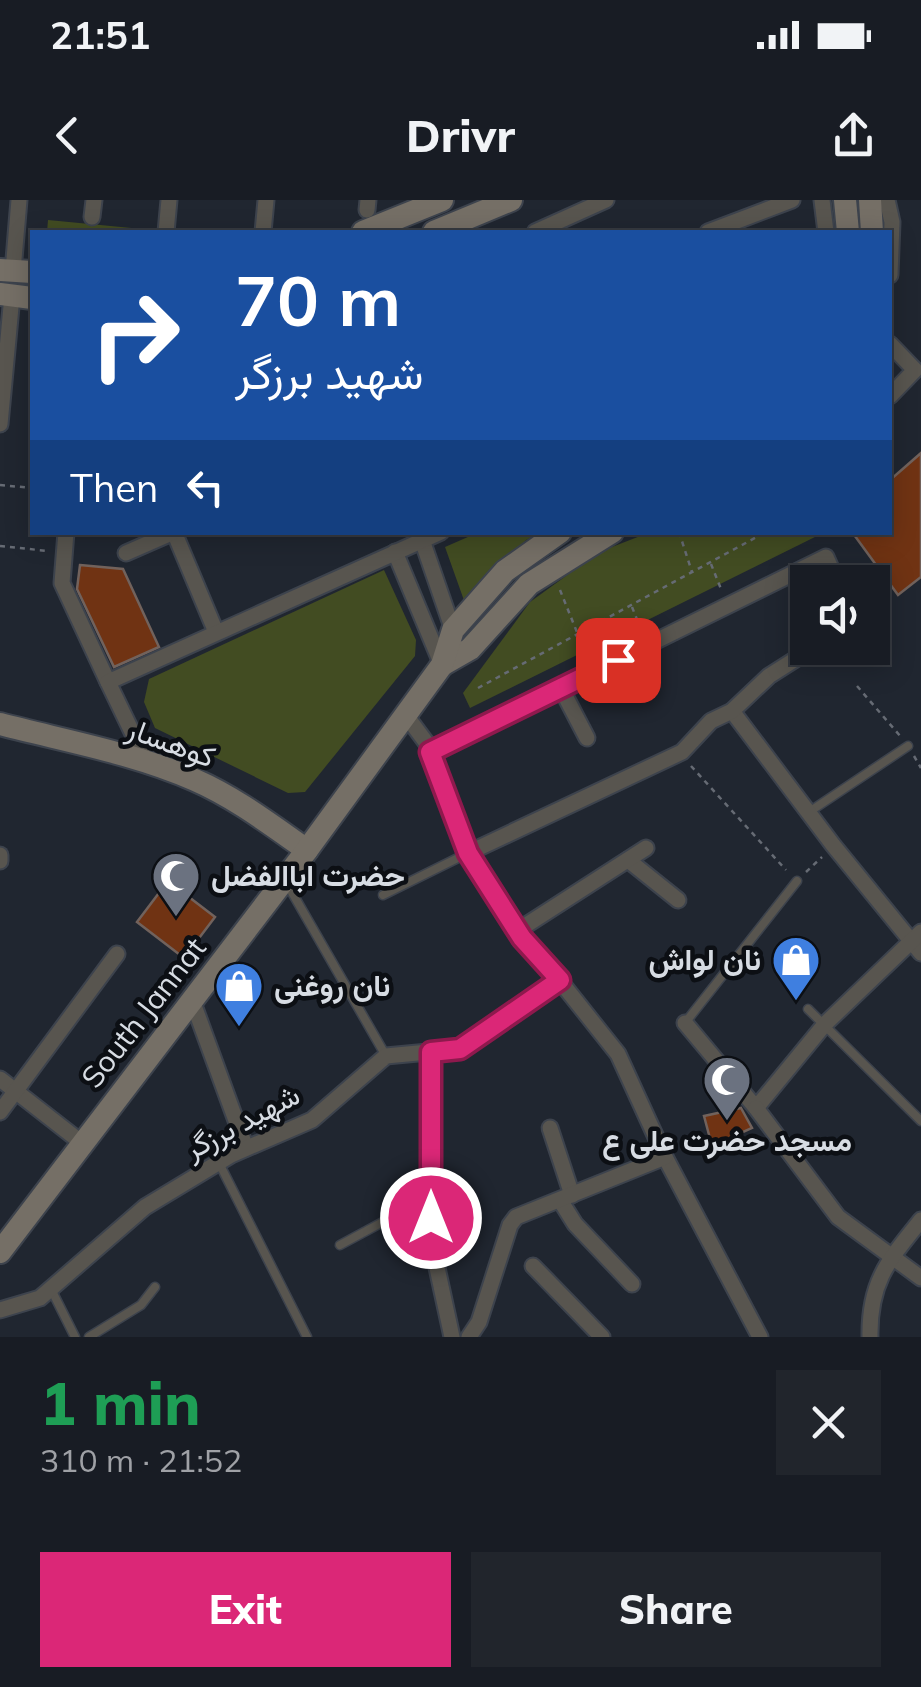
<!DOCTYPE html>
<html lang="en">
<head>
<meta charset="utf-8">
<style>
	:root { --surface:#181c24; --page:#21252c; --text:#f1f3f6; --muted:#9fa1a6; --line:#363a41; --accent:#db2777 }
	body { margin:0; font-family:Mulish,Vazirmatn,sans-serif; background:var(--page); color:var(--text); height:100vh; display:flex; flex-direction:column; font-size:38px; white-space:nowrap }
	* { box-sizing:border-box; margin:0 }
	p { font-size:32px; color:var(--muted) }
	.icon { flex:none; width:55px; height:55px; fill:none; stroke:currentColor; stroke-width:2; stroke-linecap:round; stroke-linejoin:round }
	.map { position:relative; height:1137px; overflow:hidden }
	.side { display:flex; flex-direction:column; background:var(--surface); flex:1 }
	.side>* { flex:none }
	.guide { position:absolute; left:30px; top:30px; width:862px; height:305px; border-radius:0px; box-shadow:0 5px 25px #0003,0 0 0 2px var(--line); background:#1a4fa0; color:#fff; overflow:hidden }
	.buttons { position:absolute; left:790px; top:365px; display:grid; gap:20px }
	.buttons a { display:grid; place-items:center; width:100px; height:100px; border-radius:0px; background:var(--surface); box-shadow:0 5px 25px #0003,0 0 0 2px var(--line); font-size:50px }
	.pin { position:absolute; display:grid; place-items:center; width:85px; height:85px; color:#fff; margin:-42px; border-radius:20px; box-shadow:0 5px 15px #0006 }
	.me { position:absolute; width:110px; margin:-55px; rotate:0deg; stroke-linejoin:round; filter:drop-shadow(0 0 8px #0008) }
	.turn { display:flex; align-items:center; gap:35px; height:210px; padding:0 40px; font-size:45px }
	.turn .icon { width:130px; height:130px; stroke-width:2.5 }
	.turn b { display:block; font-size:70px; line-height:85px }
	.then { display:flex; align-items:center; height:95px; padding:0 40px; background:#0003; gap:20px; font-size:38px }
	.round { display:grid; place-items:center; flex:none; width:105px; height:105px; border-radius:0px; background:var(--page) }
	.overview { display:flex; align-items:center; justify-content:space-between; height:170px; padding:0 40px }
	h1 { font-size:60px; font-weight:800; line-height:75px; color:#1e9e55 }
	.cta { display:flex; gap:20px; margin-top:auto; padding:20px 40px }
	.cta a { flex:1; height:115px; border-radius:0px; background:var(--accent); color:#fff; font-size:40px; font-weight:800; line-height:115px; text-align:center }
	.cta a+a { background:var(--page); color:var(--text) }
	.status { display:flex; justify-content:space-between; align-items:center; height:70px; padding:0 50px; background:var(--surface); direction:ltr }
	.status svg { height:28px; fill:currentColor }
	header { display:flex; justify-content:space-between; align-items:center; height:130px; padding:0 40px; background:var(--surface); font-size:45px; font-weight:800 }
	.map>svg:first-child { display:block }
</style>
</head>
<body>
<div class="status"><b>21:51</b><svg viewBox="0 0 49 12"><path d="M0 12V9h3v3zM5 12V6h3v6zM10 12V3h3v9zM15 12V0h3v12zM26 1h20v11H26zM47 4h2v5h-2z"/></svg></div>
<header><svg class="icon" aria-label="back" viewBox="0 0 24 24"><path d="M15 5l-7 7 7 7"/></svg>Drivr<svg class="icon" aria-label="share" viewBox="0 0 24 24"><path d="M12 15V3M7 8l5-5 5 5M5 13v7h14v-7"/></svg></header>
<div class="map">
<svg width="921" height="1137" viewBox="0 0 921 1137">
	<rect width="100%" height="100%" fill="#202630"/>
	<!-- green -->
	<g fill="#424c22">
		<polygon points="48,20 142,29 141,32 47,32"/>
		<polygon points="477,333 540,333 526,340 466,406 445,347"/>
		<polygon points="648,333 823,333 470,508 463,493 530,402 599,352"/>
		<polygon points="384,370 416,440 415,456 305,592 288,593 155,528 144,502 149,479"/>
	</g>
	<!-- building -->
	<g fill="#703313" stroke="#71625c" stroke-width="2.5">
		<polygon points="921,253 921,377 898,395 852,332 890,332 890,280"/>
		<polygon points="80,365 123,369 159,447 114,467 77,389"/>
		<polygon points="168,681 215,717 184,758 137,722"/>
		<polygon points="741,908 752,928 712,946 704,916"/>
	</g>
	<g fill="none" stroke-linecap="round" stroke-linejoin="round">
		<!-- lane casing -->
		<g stroke="#3d434d" stroke-width="11">
			<g id="lane">
				<polyline points="809,612 908,546"/>
				<polyline points="286,682 386,856"/>
				<polyline points="383,695 468,653"/>
				<polyline points="808,809 921,921"/>
				<polyline points="685,823 797,681"/>
				<polyline points="219,963 307,1137"/>
				<polyline points="340,1045 431,996"/>
				<polyline points="51,1089 75,1137"/>
				<polyline points="89,1137 141,1105 155,1087"/>
			</g>
		</g>
		<!-- street casing -->
		<g stroke="#3d434d" stroke-width="19">
			<g id="street">
				<polyline points="822,0 826,32"/>
				<polyline points="887,0 892,22 890,75"/>
				<polyline points="367,10 368,0"/>
				<polyline points="92,17 94,0"/>
				<polyline points="166,32 169,0"/>
				<polyline points="263,32 266,0"/>
				<polyline points="535,32 606,0"/>
				<polyline points="708,32 792,0"/>
				<polyline points="13,71 19,0"/>
				<polyline points="890,144 915,170 890,196"/>
				<polyline points="0,224 12,96"/>
				<polyline points="66,332 62,383 108,482"/>
				<polyline points="174,332 216,432"/>
				<polyline points="422,340 453,430"/>
				<polyline points="395,352 442,465"/>
				<polyline points="126,353 174,332"/>
				<polyline points="561,488 587,538"/>
				<polyline points="732,511 833,645 921,753"/>
				<polyline points="431,552 826,357 837,382"/>
				<polyline points="146,561 108,482 441,332"/>
				<polyline points="468,653 682,552 711,521 732,511 769,476 813,448"/>
				<polyline points="0,655 0,661"/>
				<polyline points="628,660 678,700"/>
				<polyline points="517,731 646,648"/>
				<polyline points="560,781 618,854 665,957 760,1137"/>
				<polyline points="192,800 246,948"/>
				<polyline points="685,823 756,908 825,824 921,732"/>
				<polyline points="431,852 431,1040 452,1137"/>
				<polyline points="0,879 82,943"/>
				<polyline points="756,908 838,1017 921,1078"/>
				<polyline points="0,912 117,754"/>
				<polyline points="550,928 572,995"/>
				<polyline points="560,1000 575,1024 632,1084"/>
				<polyline points="533,1066 602,1137"/>
				<polyline points="0,1110 40,1098 145,1007 231,955 312,920 386,856 460,849 560,781 522,738 468,653 428,545 405,514"/>
				<polyline points="469,1137 479,1122 510,1025 516,1017 665,957"/>
				<path d="M870 1137C869 1082 888 1061 921 1020"/>
			</g>
		</g>
		<!-- secondary casing -->
		<g stroke="#3d434d" stroke-width="26">
			<g id="secondary">
				<polyline points="845,0 848,32"/>
				<polyline points="870,0 872,32"/>
				<polyline points="363,32 442,0"/>
				<polyline points="434,32 511,0"/>
				<polyline points="0,70 32,72"/>
				<polyline points="0,94 32,98"/>
				<polyline points="442,465 470,449 529,384 612,332"/>
				<path d="M0 524C65 541 134 553 195 580 236 598 271 625 307 650"/>
				<polyline points="0,1052 307,650 442,465 453,430 505,371 560,332"/>
			</g>
		</g>
		<!-- path -->
		<g stroke="#666b74" stroke-width="2.5" stroke-dasharray="5 5" stroke-linecap="butt">
			<polyline points="0,285 32,288"/>
			<polyline points="679,332 692,372"/>
			<polyline points="0,346 48,351"/>
			<polyline points="711,364 721,389"/>
			<polyline points="560,390 587,457"/>
			<polyline points="632,407 642,432"/>
			<polyline points="857,486 901,537"/>
			<polyline points="478,488 766,332"/>
			<polyline points="914,556 921,568"/>
			<polyline points="691,566 786,670"/>
			<polyline points="806,672 822,657"/>
		</g>
		<!-- lane -->
		<use href="#lane" stroke="#58554f" stroke-width="8"/>
		<!-- street -->
		<use href="#street" stroke="#58554f" stroke-width="15"/>
		<!-- secondary -->
		<use href="#secondary" stroke="#756f66" stroke-width="22"/>
	</g>
	<g fill="none" stroke-linecap="round" stroke-linejoin="round">
		<!-- route casing -->
		<g stroke="#8e194d" stroke-width="25">
			<polyline id="route" points="431,1018 431,852 460,849 560,780 522,738 468,653 430,552 618,460"/>
		</g>
		<!-- route -->
		<use href="#route" stroke="#db2777" stroke-width="18"/>
	</g>
	<!-- icons -->
	<defs>
		<g id="mosque-pin" transform="scale(2.5)"><path d="M0 17L-7.5 6A9.5 9.5 0 1 1 7.5 6Z" fill="#6b7280" stroke="#0c0f14"/><path d="M3.5-4.9A6 6 0 1 0 3.5 4.9A5 5 0 1 1 3.5-4.9Z" fill="#fff"/></g>
		<g id="shop-pin" transform="scale(2.5)"><path d="M0 17L-7.5 6A9.5 9.5 0 1 1 7.5 6Z" fill="#3f7fe0" stroke="#0c0f14"/><path d="M-5-2.5h2.3a2.7 3.5 0 0 1 5.4 0H5L5.5 6h-11ZM-1.5-2.5h3a1.5 2.3 0 0 0-3 0Z" fill="#fff"/></g>
	</defs>
	<g fill-rule="evenodd">
		<use href="#mosque-pin" x="176" y="676"/>
		<use href="#shop-pin" x="796" y="760"/>
		<use href="#shop-pin" x="239" y="786"/>
		<use href="#mosque-pin" x="727" y="880"/>
	</g>
	<g text-anchor="middle" stroke-width="9" stroke-linejoin="round" paint-order="stroke">
		<!-- street labels -->
		<g font-size="30" fill="#d7dce3" stroke="#0c0f14">
			<text transform="translate(171 543) rotate(20)" y="10">کوهسار</text>
			<text transform="translate(144 813) rotate(-52)" y="10">South Jannat</text>
			<text transform="translate(242 922) rotate(-28)" y="10">شهید برزگر</text>
		</g>
		<!-- poi labels -->
		<g font-size="30" font-weight="bold" fill="#d7dce3" stroke="#0c0f14" text-anchor="start">
			<text x="211" y="686">حضرت اباالفضل</text>
			<text x="761" y="770" text-anchor="end">نان لواش</text>
			<text x="274" y="796">نان روغنی</text>
			<text x="727" y="951" text-anchor="middle">مسجد حضرت علی ع</text>
		</g>
	</g>
</svg>
<div class="buttons">
<a><svg class="icon" aria-label="sound" viewBox="0 0 24 24"><path d="M4 9h4l5-4v14l-5-4H4zM17 9q2 3 0 6"/></svg></a>
</div>
<div class="pin" style="left:618px;top:460px;background:#d93025"><svg class="icon" aria-label="arrive" viewBox="0 0 24 24"><path d="M6 21V4h12l-3 4 3 4H6"/></svg></div>
<svg class="me" style="left:431px;top:1018px" viewBox="-20 -20 40 40"><circle r="17" fill="#db2777" stroke="#fff" stroke-width="3"/><path d="M0-11L8 9 0 5-8 9z" fill="#fff"/></svg>
<div class="guide">
<div class="turn"><svg class="icon" aria-label="right" viewBox="0 0 24 24"><path d="M7 20v-9h11M14 6l5 5-5 5"/></svg><div><b>70 m</b>شهید برزگر</div></div>
<div class="then">Then<svg class="icon" aria-label="left" viewBox="0 0 24 24"><path d="M17 20v-9H6M10 6l-5 5 5 5"/></svg></div>
</div>
</div>
<section class="side">
<div class="overview"><div><h1>1 min</h1><p>310 m · 21:52</p></div><a class="round"><svg class="icon" aria-label="close" viewBox="0 0 24 24"><path d="M6 6l12 12M18 6L6 18"/></svg></a></div>
<div class="cta"><a>Exit</a><a>Share</a></div>
</section>
</body>
</html>
